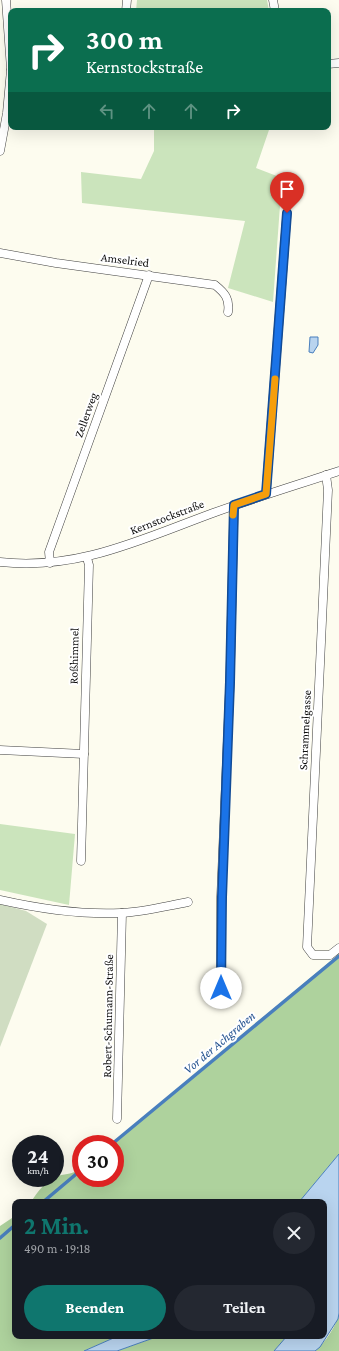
<!DOCTYPE html>
<html lang="de">
<head>
<meta charset="utf-8">
<style>
	:root { --surface:#171b24; --page:#242831; --text:#f1f3f6; --muted:#9ea1a6; --accent:#0f766e }
	body { margin:0; font-family:"Crimson Pro",serif; background:var(--page); color:var(--text); height:100vh; display:flex; flex-direction:column; font-size:15px; white-space:nowrap }
	* { box-sizing:border-box; margin:0 }
	p { font-size:13px; color:var(--muted) }
	.icon { flex:none; width:22px; height:22px; fill:none; stroke:currentColor; stroke-width:2; stroke-linecap:round; stroke-linejoin:round }
	.map { position:relative; flex:1; overflow:hidden }
	.sheet { position:absolute; left:12px; top:1199px; width:315px; height:140px; display:flex; flex-direction:column; background:var(--surface); border-radius:8px; box-shadow:0 4px 16px #0002 }
	.sheet>* { flex:none }
	.banner { position:absolute; left:8px; top:8px; width:323px; height:122px; border-radius:8px; box-shadow:0 4px 16px #0002; background:#0b6e4f; color:#fff; overflow:hidden }
	.speed { position:absolute; left:12px; top:1135px; display:flex; gap:8px; font-size:20px; font-weight:700; text-align:center }
	.speed>* { display:grid; place-content:center; width:52px; height:52px; border-radius:50%; background:var(--surface); box-shadow:0 4px 16px #0002; line-height:1 }
	.speed small { font-size:10px; font-weight:400 }
	.speed .limit { border:6px solid #d22; background:#fff; color:#111 }
	.pin { position:absolute; display:grid; place-items:center; width:34px; height:34px; color:#fff; margin:-41px -17px; border-radius:50% 50% 50% 0; rotate:-45deg; box-shadow:0 0 4px #0007 }
	.pin .icon { rotate:45deg }
	.me { position:absolute; width:44px; margin:-22px; rotate:0deg; stroke-linejoin:round; filter:drop-shadow(0 0 3px #0008) }
	.turn { display:flex; align-items:center; gap:14px; height:84px; padding:0 12px; font-size:18px }
	.turn .icon { width:52px; height:52px; stroke-width:2.5 }
	.turn b { display:block; font-size:28px; line-height:34px }
	.lanes { display:flex; align-items:center; height:38px; padding:0 12px; background:#0003; justify-content:center; gap:20px; direction:ltr }
	.lanes .off { opacity:.35 }
	.round { display:grid; place-items:center; flex:none; width:42px; height:42px; border-radius:21px; background:var(--page) }
	.summary { display:flex; align-items:center; justify-content:space-between; height:68px; padding:0 12px }
	h1 { font-size:24px; font-weight:700; line-height:30px; color:var(--accent) }
	.action { display:flex; gap:8px; margin-top:auto; padding:8px 12px }
	.action a { flex:1; height:46px; border-radius:24px; background:var(--accent); color:#fff; font-size:16px; font-weight:700; line-height:46px; text-align:center }
	.action a+a { background:var(--page); color:var(--text) }
	.map>svg:first-child { display:block }
</style>
</head>
<body>
<div class="map">
<svg width="339" height="1351" viewBox="0 0 339 1351">
	<rect width="100%" height="100%" fill="#fdfcef"/>
	<!-- green -->
	<g fill="#cbe4bc">
		<polygon points="137,0 267,0 269,11 136,11"/>
		<polygon points="154,127 270,127 256,168 282,178 273,302 228,288 245,221 82,203 81,172 141,179 154,151"/>
		<polygon points="0,824 75,834 69,905 0,890"/>
	</g>
	<!-- forest -->
	<g fill="#aed29d">
		<path d="M339 954V1154L299 1202H31C37 1192 47 1179 58 1176 68 1173 72 1175 81 1168V1178H115V1144H111Z"/>
		<polygon points="15,1216 15,1336 118,1336 84,1351 0,1351 0,1226"/>
		<path d="M339 1313V1351H315C325 1343 337 1325 339 1313Z"/>
		<polygon points="159,1336 287,1336 274,1351 117,1351"/>
	</g>
	<!-- cemetery -->
	<polygon fill="#d0ddc2" points="0,904 26,911 47,924 0,1047"/>
	<!-- water -->
	<g fill="#b9d4ef" stroke="#497fbd">
		<polygon points="310,337 318,337 318,345 313,353 309,352"/>
		<polygon points="339,1154 339,1313 338,1319 320,1347 315,1351 274,1351 287,1336 324,1336 324,1202 299,1202"/>
		<polygon points="118,1336 159,1336 117,1351 84,1351"/>
	</g>
	<g fill="none" stroke-linecap="round" stroke-linejoin="round">
		<!-- stream -->
		<g stroke="#497fbd" stroke-width="3.5">
			<polyline points="112,1144 339,956"/>
			<polyline points="43,1202 81,1170"/>
			<polyline points="0,1238 15,1225"/>
		</g>
		<!-- street casing -->
		<g stroke="#404040" stroke-width="9">
			<g id="street">
				<polyline points="6,0 11,69"/>
				<polyline points="273,0 275,11"/>
				<polyline points="126,11 127,0"/>
				<polyline points="328,64 339,63"/>
				<polyline points="0,151 7,113 11,70"/>
				<path d="M0 253 56 263 215 285C225 293 230 299 228 312"/>
				<polyline points="326,475 328,490 307,947 313,955 330,955 339,948"/>
				<polyline points="266,494 287,213"/>
				<path d="M0 562C77 571 142 539 213 513 254 498 297 485 339 471"/>
				<polyline points="50,563 49,552 149,275"/>
				<polyline points="0,750 84,754"/>
				<polyline points="81,861 89,565 87,558"/>
				<path d="M0 900C40 909 79 915 121 913 143 912 166 906 188 902"/>
				<polyline points="221,988 221,897 230,682 234,505"/>
				<polyline points="117,1119 122,913"/>
			</g>
		</g>
		<!-- street -->
		<use href="#street" stroke="#fff" stroke-width="8"/>
	</g>
	<g fill="none" stroke-linecap="round" stroke-linejoin="round">
		<!-- route casing -->
		<g stroke="#114b97" stroke-width="10">
			<polyline id="route" points="221,988 222,897 230,682 234,505 266,494 287,213"/>
		</g>
		<!-- route -->
		<use href="#route" stroke="#1a73e8" stroke-width="7"/>
		<!-- slow -->
		<polyline stroke="#f59e0b" stroke-width="7" points="233,515 234,505 266,494 275,379"/>
	</g>
	<g text-anchor="middle" stroke-width="4" stroke-linejoin="round" paint-order="stroke">
		<!-- street labels -->
		<g font-size="12" fill="#0d0d0d" stroke="#fff">
			<text transform="translate(125 260) rotate(7)" y="4">Amselried</text>
			<text transform="translate(86 415) rotate(-70)" y="4">Zellerweg</text>
			<text transform="translate(167 517) rotate(-21)" y="4">Kernstockstraße</text>
			<text transform="translate(74 656) rotate(-89)" y="4">Roßhimmel</text>
			<text transform="translate(305 730) rotate(-87)" y="4">Schrammelgasse</text>
			<text transform="translate(108 1016) rotate(-89)" y="4">Robert-Schumann-Straße</text>
		</g>
		<!-- water labels -->
		<g font-size="13" font-style="italic" fill="#255390" stroke="#fff">
			<text transform="translate(219 1042) rotate(-40)" y="5">Vor der Achgraben</text>
		</g>
	</g>
</svg>
<div class="speed"><div>24<small>km/h</small></div><div class="limit">30</div></div>
<div class="pin" style="left:287px;top:213px;background:#d93025"><svg class="icon" aria-label="arrive" viewBox="0 0 24 24"><path d="M6 21V4h12l-3 4 3 4H6"/></svg></div>
<svg class="me" style="left:221px;top:988px" viewBox="-20 -20 40 40"><circle r="19" fill="#fff"/><path d="M0-13L10 11 0 6-10 11z" fill="#1a73e8"/></svg>
<div class="banner">
<div class="turn"><svg class="icon" aria-label="right" viewBox="0 0 24 24"><path d="M7 20v-9h11M14 6l5 5-5 5"/></svg><div><b>300 m</b>Kernstockstraße</div></div>
<div class="lanes"><svg class="icon off" aria-label="left" viewBox="0 0 24 24"><path d="M17 20v-9H6M10 6l-5 5 5 5"/></svg><svg class="icon off" aria-label="ahead" viewBox="0 0 24 24"><path d="M12 20V5M6 11l6-6 6 6"/></svg><svg class="icon off" aria-label="ahead" viewBox="0 0 24 24"><path d="M12 20V5M6 11l6-6 6 6"/></svg><svg class="icon" aria-label="right" viewBox="0 0 24 24"><path d="M7 20v-9h11M14 6l5 5-5 5"/></svg></div>
</div>
<section class="sheet">
<div class="summary"><div><h1>2 Min.</h1><p>490 m · 19:18</p></div><a class="round"><svg class="icon" aria-label="close" viewBox="0 0 24 24"><path d="M6 6l12 12M18 6L6 18"/></svg></a></div>
<div class="action"><a>Beenden</a><a>Teilen</a></div>
</section>
</div>
</body>
</html>
